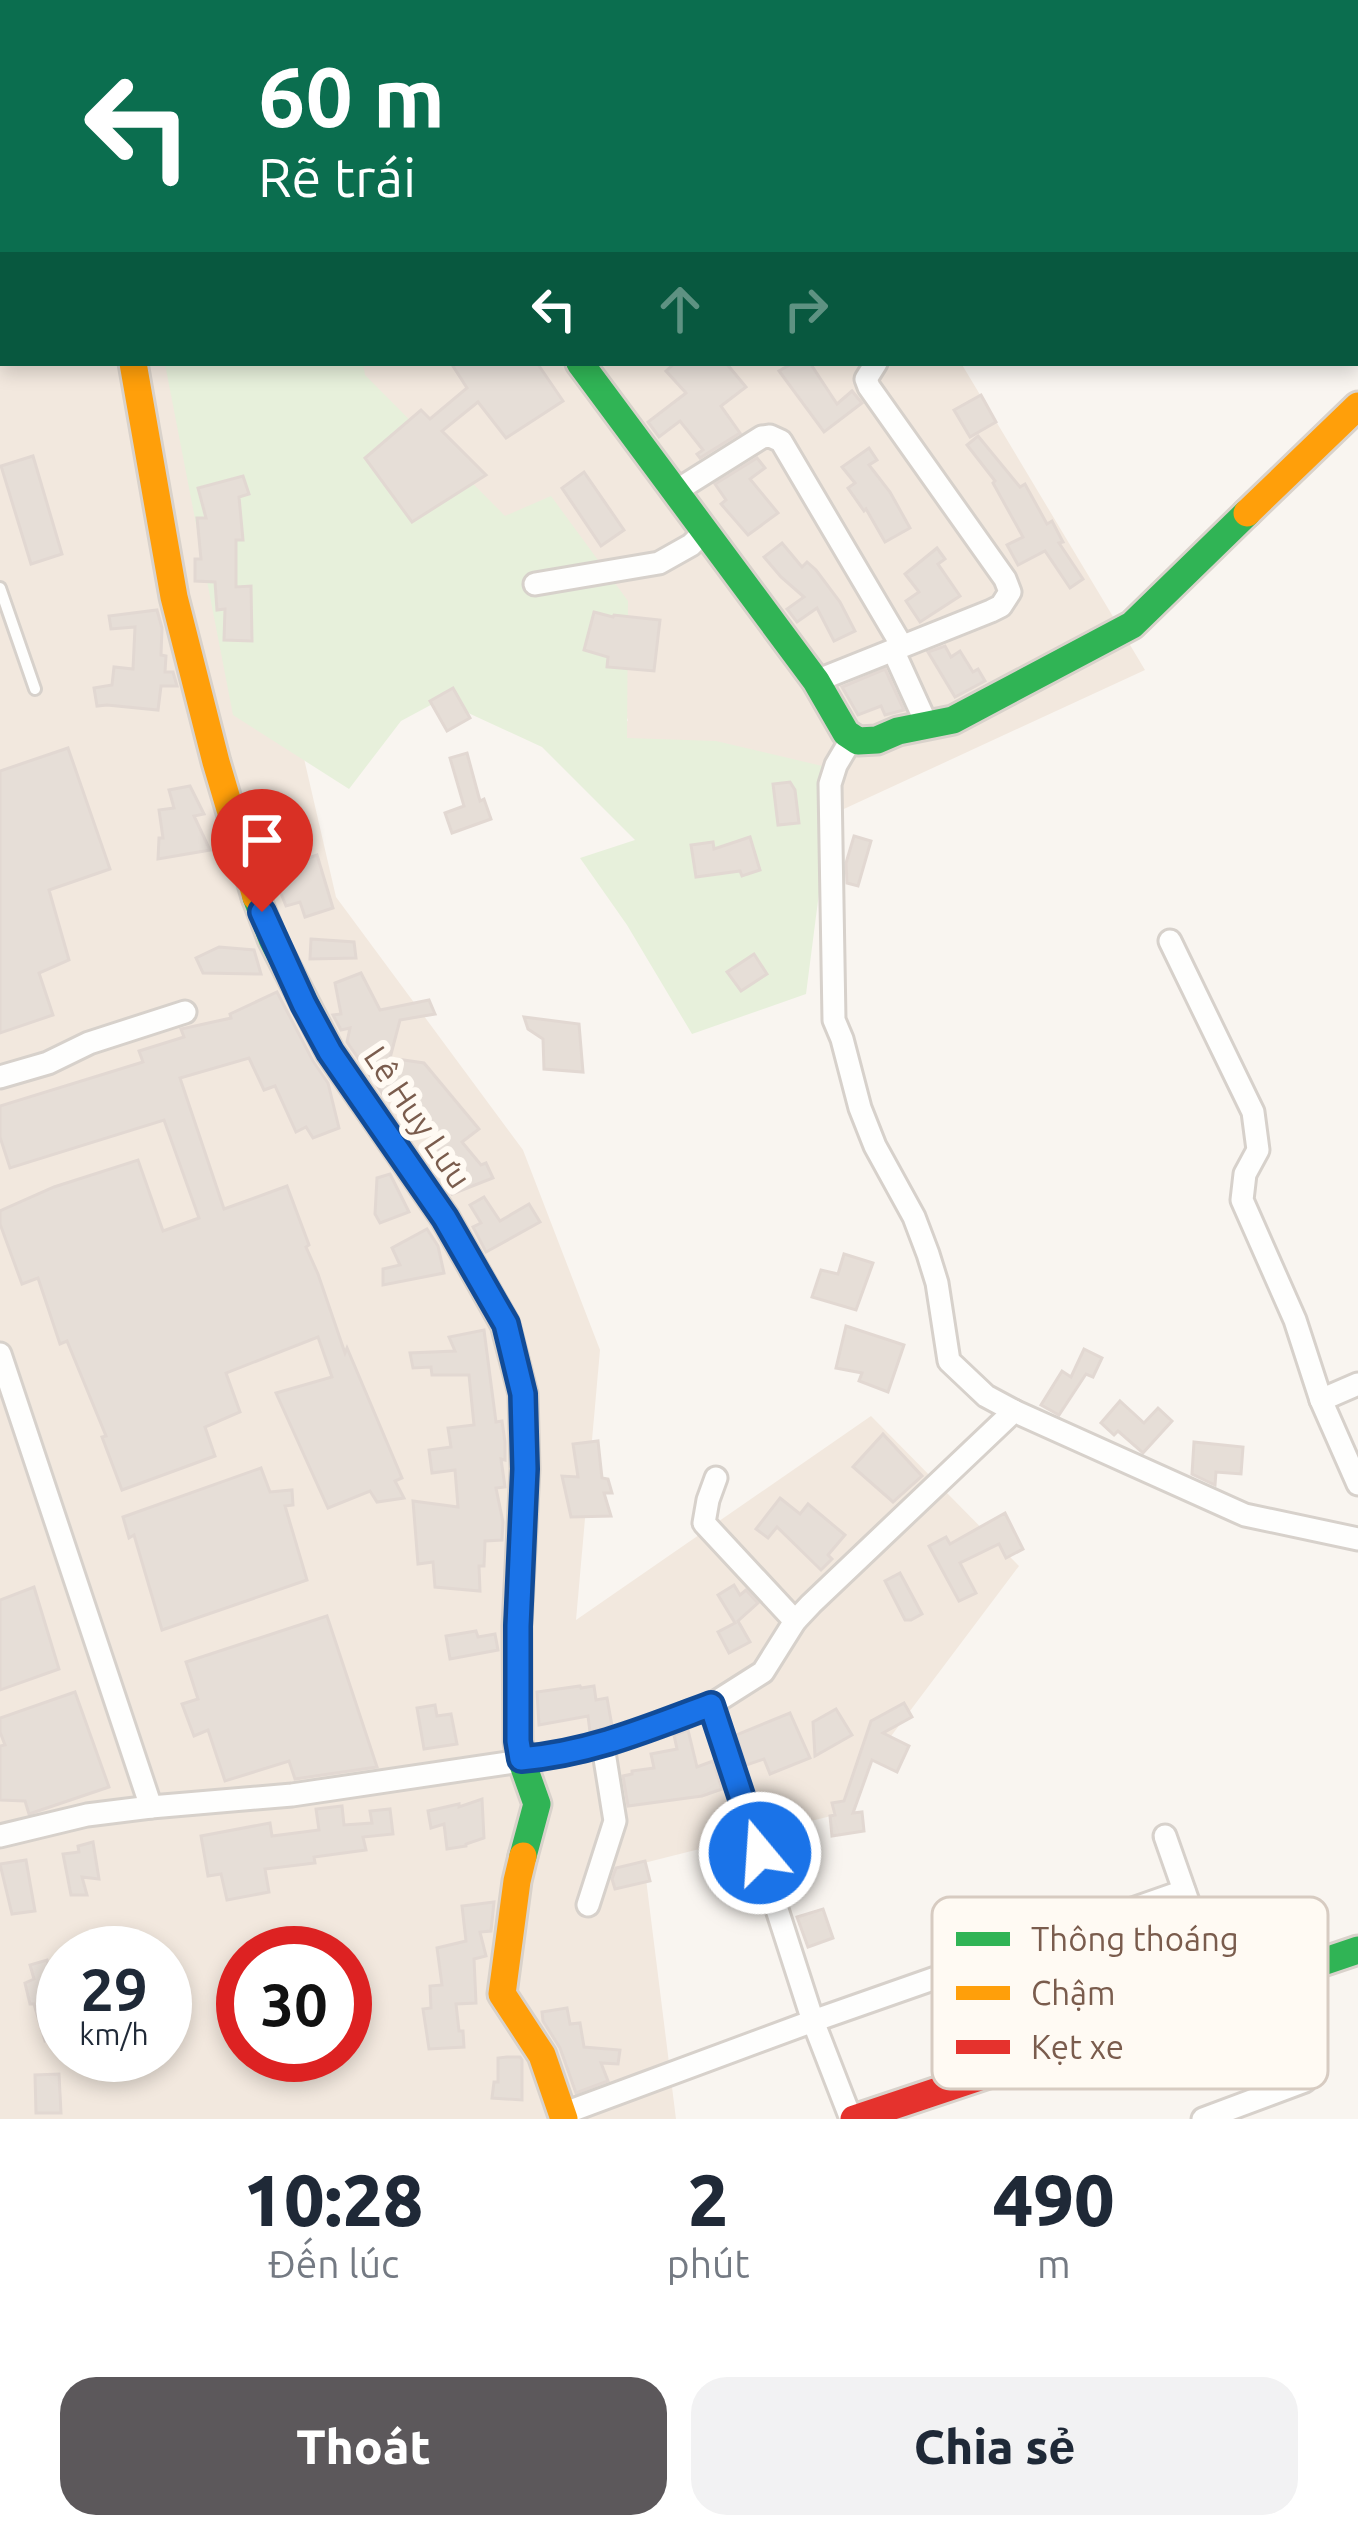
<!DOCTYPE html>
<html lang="vi">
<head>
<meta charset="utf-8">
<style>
	:root { --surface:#fff; --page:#f2f2f3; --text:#1f2937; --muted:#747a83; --accent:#5c585b }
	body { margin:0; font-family:Ubuntu,sans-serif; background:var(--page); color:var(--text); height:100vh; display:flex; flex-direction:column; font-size:45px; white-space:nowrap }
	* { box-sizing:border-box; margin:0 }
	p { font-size:39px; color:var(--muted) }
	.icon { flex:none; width:66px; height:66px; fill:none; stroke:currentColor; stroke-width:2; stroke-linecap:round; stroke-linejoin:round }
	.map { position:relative; height:2119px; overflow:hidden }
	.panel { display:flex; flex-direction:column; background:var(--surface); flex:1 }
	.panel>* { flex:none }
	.banner { position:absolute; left:0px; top:0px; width:1359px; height:366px; box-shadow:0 6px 18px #0003; background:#0b6e4f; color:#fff; overflow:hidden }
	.speed { position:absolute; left:36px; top:1926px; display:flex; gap:24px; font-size:60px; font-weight:700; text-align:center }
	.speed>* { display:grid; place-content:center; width:156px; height:156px; border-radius:50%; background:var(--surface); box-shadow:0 6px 18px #0003; line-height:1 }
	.speed small { font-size:30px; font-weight:400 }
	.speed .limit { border:18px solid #d22; background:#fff; color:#111 }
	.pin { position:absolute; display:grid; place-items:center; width:102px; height:102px; color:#fff; margin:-123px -51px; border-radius:50% 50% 50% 0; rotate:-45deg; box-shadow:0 0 12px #0007 }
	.pin .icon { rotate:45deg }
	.me { position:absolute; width:132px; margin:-66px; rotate:342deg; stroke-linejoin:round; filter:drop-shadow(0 0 9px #0008) }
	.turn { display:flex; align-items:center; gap:42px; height:252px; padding:0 60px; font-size:54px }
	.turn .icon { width:156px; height:156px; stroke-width:2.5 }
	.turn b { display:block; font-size:84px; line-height:102px }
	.lanes { display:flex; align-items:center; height:114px; padding:0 60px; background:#0003; justify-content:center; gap:60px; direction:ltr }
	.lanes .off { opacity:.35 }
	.eta { display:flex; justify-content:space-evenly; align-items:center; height:204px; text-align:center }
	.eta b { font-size:72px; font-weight:800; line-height:84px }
	.button { display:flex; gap:24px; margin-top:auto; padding:24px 60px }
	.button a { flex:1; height:138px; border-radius:36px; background:var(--accent); color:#fff; font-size:48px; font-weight:800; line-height:138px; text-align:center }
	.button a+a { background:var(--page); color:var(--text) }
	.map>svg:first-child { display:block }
</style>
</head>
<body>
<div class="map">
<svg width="1358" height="2119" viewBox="0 0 1358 2119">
	<rect width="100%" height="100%" fill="#f9f5f0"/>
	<!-- residential -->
	<g fill="#f2e8de" fill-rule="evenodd">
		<path d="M0 0H471L478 3H3V363H258L220 395 336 897 523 1150 600 1350 576 1620 871 1416 1019 1566 831 1816 644 1863 676 2119H0ZM63 1953H165V2055H63ZM243 1953H345V2055H243Z"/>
		<polygon points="321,363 961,363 1145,670 794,832 632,767 625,725 628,720 578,621"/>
	</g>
	<!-- green -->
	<polygon fill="#e7f0db" points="363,363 365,375 505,516 551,496 628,601 627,738 716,741 835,769 806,994 692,1034 627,925 580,858 635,840 542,747 440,700 401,721 349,789 233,715 165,364"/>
	<!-- building -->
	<g fill="#e6ded7" stroke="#e2d8d2" stroke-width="3">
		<polygon points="451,363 537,363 563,401 506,438 478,402 442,431 486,475 412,522 365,458 421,410 430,419 467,388"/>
		<polygon points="675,363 726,363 746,387 721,406 740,433 700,458 697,454 703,450 680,421 659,437 648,422 686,393 666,371"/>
		<polygon points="793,363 810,363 837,404 852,391 862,403 824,432 779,371"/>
		<polygon points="981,395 996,422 970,437 954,410"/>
		<polygon points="978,436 1020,487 1025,484 1047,524 1052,521 1063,542 1059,543 1083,579 1070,588 1045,551 1018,565 1007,545 1023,537 993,483 995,481 967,445"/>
		<polygon points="869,448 877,460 869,465 890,492 910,528 885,542 866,509 864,511 848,488 855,483 842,467"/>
		<polygon points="33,456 62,554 31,564 1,466"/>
		<polygon points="757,458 765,468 750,479 778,513 748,535 721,504 726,500 715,484"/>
		<polygon points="584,472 624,530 601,546 562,488"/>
		<polygon points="243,476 249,494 239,497 243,540 236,540 236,587 251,586 252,641 224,640 225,609 217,610 215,582 195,581 195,559 201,559 197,518 206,518 198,488"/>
		<polygon points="782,543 802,567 807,562 816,570 840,602 855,631 834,641 817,608 797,622 787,609 804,597 781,577 764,557"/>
		<polygon points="937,548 945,559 938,564 960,596 920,622 906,601 919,592 905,574"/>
		<polygon points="157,610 162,628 161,655 166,656 165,672 173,672 177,686 161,686 158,710 107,705 97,706 94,688 112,685 114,667 133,669 135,627 111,629 109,616"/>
		<polygon points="594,612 613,617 614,615 660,620 654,671 607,667 608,657 584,650"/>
		<polygon points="945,646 951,657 960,651 973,672 978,669 985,681 955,697 928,652"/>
		<polygon points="885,669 904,710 885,715 881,706 858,715 842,687"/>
		<polygon points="453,688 470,718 447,731 430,701"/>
		<polygon points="68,748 110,869 49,890 69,960 39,973 53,1015 0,1033 0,771"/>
		<polygon points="467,753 480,801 484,799 491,819 452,833 445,813 464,806 450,758"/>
		<polygon points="790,782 795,790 799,823 778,825 773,784"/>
		<polygon points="190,786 204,814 194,816 210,850 158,859 159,838 163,838 159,810 174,808 169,790"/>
		<polygon points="854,836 871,841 858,886 847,883 846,863"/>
		<polygon points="750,837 760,870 742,876 740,871 696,877 691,845 713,842 714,849"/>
		<polygon points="317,855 333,908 305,917 300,902 286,906 272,871"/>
		<polygon points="311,939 354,942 356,958 310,959"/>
		<polygon points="219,947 254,950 261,974 203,973 196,958"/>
		<polygon points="754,954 767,974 741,991 727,972"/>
		<polygon points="361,973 380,1010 429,1000 435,1014 400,1020 390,1058 424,1063 479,1129 462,1142 481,1165 486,1163 493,1178 452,1194 444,1178 453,1175 403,1087 387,1100 369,1074 367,1059 360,1061 347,1042 350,1028 341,1030 333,1015 341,1014 335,983"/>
		<polygon points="277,992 313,1061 328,1083 339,1128 313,1138 306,1127 296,1132 275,1086 264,1090 249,1058 180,1078 224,1209 287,1186 309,1245 306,1247 318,1274 345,1353 347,1348 402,1478 395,1481 404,1498 377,1502 370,1491 328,1508 276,1393 332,1377 318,1337 226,1373 240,1412 205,1427 215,1456 122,1490 102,1437 106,1436 67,1341 60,1344 38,1278 22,1284 0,1224 0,1211 54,1187 138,1160 163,1231 199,1218 164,1120 10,1168 0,1137 0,1106 143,1062 139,1051 184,1037 181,1029 231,1018 230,1014"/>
		<polygon points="524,1017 579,1024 583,1072 544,1069 543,1039 528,1029"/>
		<polygon points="390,1174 409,1212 380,1223 375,1214 377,1178"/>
		<polygon points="484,1197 500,1221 529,1204 540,1222 486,1252 473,1227 481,1223 470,1205"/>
		<polygon points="427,1229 438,1246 444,1273 383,1285 383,1269 400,1265 392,1248"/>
		<polygon points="844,1254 873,1263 856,1310 812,1297 821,1270 838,1274"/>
		<polygon points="846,1326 904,1345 888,1392 859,1381 862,1373 836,1368"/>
		<polygon points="484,1330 496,1422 502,1421 505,1442 505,1460 501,1459 505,1487 496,1488 503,1522 502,1540 485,1541 484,1566 479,1566 480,1591 435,1587 433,1562 418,1564 413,1501 458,1507 455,1470 432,1473 429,1450 451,1447 448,1428 474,1425 469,1375 432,1375 431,1367 413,1368 410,1353 455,1351 449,1337"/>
		<polygon points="1084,1349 1102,1358 1093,1377 1086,1374 1059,1415 1041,1405 1062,1371 1071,1377"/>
		<polygon points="1120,1401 1144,1423 1158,1408 1172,1421 1143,1453 1118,1431 1114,1435 1101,1423"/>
		<polygon points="883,1434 922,1476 893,1502 853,1467"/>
		<polygon points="598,1441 602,1478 608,1479 612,1493 604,1493 611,1516 571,1517 562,1476 578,1477 573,1444"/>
		<polygon points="1194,1442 1243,1447 1241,1474 1216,1472 1215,1485 1192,1474"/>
		<polygon points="261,1468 270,1492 292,1490 293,1505 285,1506 307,1580 162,1630 134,1535 129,1538 123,1517"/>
		<polygon points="780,1498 800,1514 808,1504 845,1535 828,1555 832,1559 821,1570 777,1527 768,1538 756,1529"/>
		<polygon points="1005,1513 1023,1549 1006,1558 999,1544 960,1563 976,1593 959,1601 929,1546 946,1537 950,1544"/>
		<polygon points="900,1573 922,1614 911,1620 905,1620 885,1581"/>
		<polygon points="734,1585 740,1595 746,1590 758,1603 738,1621 750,1642 729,1653 718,1632 735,1623 718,1595"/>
		<polygon points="34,1587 59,1669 0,1690 0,1600"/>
		<polygon points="327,1616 377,1767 295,1779 289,1761 225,1781 208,1730 194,1736 182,1704 198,1699 186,1662"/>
		<polygon points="476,1631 478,1637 495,1634 498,1650 450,1659 446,1636"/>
		<polygon points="580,1686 581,1688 594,1686 596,1700 607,1698 612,1726 590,1732 588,1716 539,1725 537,1692"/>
		<polygon points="75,1692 109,1787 29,1814 25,1801 0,1800 0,1746 5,1745 0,1732 0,1718"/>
		<polygon points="904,1703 912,1717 883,1733 909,1746 897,1772 872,1760 853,1813 862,1812 864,1831 832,1836 830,1816 835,1815 832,1803 844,1801 871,1721"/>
		<polygon points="435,1705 437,1716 451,1714 457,1744 424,1749 417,1708"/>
		<polygon points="836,1709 852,1735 815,1756 813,1722"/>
		<polygon points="790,1713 810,1758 770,1774 764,1759 746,1765 736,1735"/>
		<polygon points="688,1730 697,1767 713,1761 722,1789 702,1796 628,1806 623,1776 632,1774 632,1771 654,1768 651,1754 677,1749 674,1735"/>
		<polygon points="482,1799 484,1838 466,1844 466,1846 447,1849 444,1824 431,1828 428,1811 459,1804 459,1807"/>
		<polygon points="342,1806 344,1825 372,1823 370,1811 390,1809 393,1834 363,1837 366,1850 314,1857 315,1863 265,1869 269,1892 227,1900 221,1874 208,1876 201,1836 270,1823 272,1836 319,1830 316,1809"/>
		<polygon points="93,1842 99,1879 82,1877 87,1895 71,1895 63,1854 79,1852 78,1846"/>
		<polygon points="26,1860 35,1911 12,1914 0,1864"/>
		<polygon points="645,1861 650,1881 615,1889 612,1879 616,1868"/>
		<polygon points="494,1902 491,1931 480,1932 486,1956 474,1959 476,2003 456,2004 459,2031 463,2031 464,2047 429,2049 423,2009 431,2008 430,1986 442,1985 437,1948 466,1941 462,1906"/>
		<polygon points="823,1909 833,1938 808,1947 797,1917"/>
		<polygon points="47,1960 53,1982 63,1978 63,2036 45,2041 34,2004 30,2004 25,1983 34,1979 30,1965"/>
		<polygon points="567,2008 570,2024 580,2023 584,2047 620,2050 618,2064 601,2063 608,2081 576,2093 560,2048 543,2021 542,2012"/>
		<polygon points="507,2057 520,2057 522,2060 522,2100 492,2098 494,2082 498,2082 498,2058"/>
		<polygon points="59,2074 61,2113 36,2113 35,2075"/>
	</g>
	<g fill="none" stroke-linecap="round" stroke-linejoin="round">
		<!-- lane casing -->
		<g stroke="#d7d1cb" stroke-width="16">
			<polyline id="lane" points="0,588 35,689"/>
		</g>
		<!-- street casing -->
		<g stroke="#d7d1cb" stroke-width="27">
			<g id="street">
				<polyline points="333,0 334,3"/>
				<polyline points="0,15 3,16"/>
				<polyline points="0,67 3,67"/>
				<polyline points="676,491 762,437 770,436 781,441 902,646"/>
				<polyline points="535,584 659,563 691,545 705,531"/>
				<polyline points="893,650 928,727"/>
				<polyline points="816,681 991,611 1001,606 1010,592 1005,579 869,387 866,379 876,363"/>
				<polyline points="852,738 836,765 830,784 834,1020 842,1039 860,1108 875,1146 914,1217 928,1254 937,1283 949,1361 986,1396 1014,1411"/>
				<polyline points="1170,941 1253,1112 1258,1150 1245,1174 1242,1200 1295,1320 1321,1400 1358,1484"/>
				<polyline points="0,1077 48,1063 89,1043 185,1012"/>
				<polyline points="0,1354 151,1807"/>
				<polyline points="1321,1400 1358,1384"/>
				<polyline points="716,1478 708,1500 704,1523 795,1621"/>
				<polyline points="711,1705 813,2021 851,2119"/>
				<polyline points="0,1836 87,1815 151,1807 292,1795 554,1756 603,1746"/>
				<polyline points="1165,1836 1198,1930"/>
				<polyline points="588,1905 615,1821 603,1746 711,1705 763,1672 795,1621 811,1604 1014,1411 1245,1515 1358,1539"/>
				<polyline points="562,2114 813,2021 1184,1891"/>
				<polyline points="1203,2119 1305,2081"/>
			</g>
		</g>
		<!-- fast casing -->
		<g stroke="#d9d2cb" stroke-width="33">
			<g id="fast">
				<polyline points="1356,261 1358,262"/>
				<polyline points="580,363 816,681 846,733 858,741 877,740 898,731 953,720 1132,625 1247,513"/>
				<polyline points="256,897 272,939 330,1052 445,1218 505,1324 523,1394 525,1469 517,1626 518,1741 521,1759 537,1804 523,1856"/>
				<polyline points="1162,2016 1358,1950"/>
			</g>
		</g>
		<!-- slow casing -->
		<g stroke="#d9d2cb" stroke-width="33">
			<g id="slow">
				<polyline points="995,0 998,3"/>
				<polyline points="133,363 174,597 216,762 256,897"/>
				<polyline points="1247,513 1358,406"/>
				<polyline points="523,1856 517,1881 502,1994 542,2055 564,2119"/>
			</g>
		</g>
		<!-- jam casing -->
		<g stroke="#d9d2cb" stroke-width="33">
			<polyline id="jam" points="854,2119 1162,2016"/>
		</g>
		<!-- lane -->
		<use href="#lane" stroke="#fefefd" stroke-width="10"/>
		<!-- street -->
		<use href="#street" stroke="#fefefd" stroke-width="21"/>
		<!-- fast -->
		<use href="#fast" stroke="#30b455" stroke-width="27"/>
		<!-- slow -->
		<use href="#slow" stroke="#ff9f0a" stroke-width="27"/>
		<!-- jam -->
		<use href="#jam" stroke="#e5322d" stroke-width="27"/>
	</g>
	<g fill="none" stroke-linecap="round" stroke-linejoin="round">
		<!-- route casing -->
		<g stroke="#114b97" stroke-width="30">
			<path id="route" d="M262 912 304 1004 330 1052 445 1218 506 1324 523 1394 524 1432 525 1469 518 1626V1741L521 1759C590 1753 647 1729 711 1705L760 1853"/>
		</g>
		<!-- route -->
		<use href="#route" stroke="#1a73e8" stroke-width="21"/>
	</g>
	<g text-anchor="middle" stroke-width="12" stroke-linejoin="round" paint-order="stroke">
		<!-- street labels -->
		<g font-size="33" fill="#7a5c4d" stroke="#fffaf3">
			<text transform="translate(418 1117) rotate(56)" y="12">Lê Huy Lưu</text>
		</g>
	</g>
	<!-- legend -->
	<rect x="932" y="1897" width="396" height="192" rx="18" fill="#fffaf3" stroke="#d7cbc1" stroke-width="3"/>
	<rect x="956" y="1932" width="54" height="14" fill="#30b455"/>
	<rect x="956" y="1986" width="54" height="14" fill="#ff9f0a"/>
	<rect x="956" y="2040" width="54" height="14" fill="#e5322d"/>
	<g font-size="33" fill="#7a5c4d">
		<text x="1031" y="1951">Thông thoáng</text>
		<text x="1031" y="2005">Chậm</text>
		<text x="1031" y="2059">Kẹt xe</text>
	</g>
</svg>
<div class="speed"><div>29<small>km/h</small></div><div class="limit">30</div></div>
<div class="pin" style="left:262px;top:912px;background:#d93025"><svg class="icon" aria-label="arrive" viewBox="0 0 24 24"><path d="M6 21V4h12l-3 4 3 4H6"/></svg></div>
<svg class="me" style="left:760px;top:1853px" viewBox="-20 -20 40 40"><circle r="17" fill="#1a73e8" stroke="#fff" stroke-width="3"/><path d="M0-11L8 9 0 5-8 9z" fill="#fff"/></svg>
<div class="banner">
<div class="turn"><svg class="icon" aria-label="left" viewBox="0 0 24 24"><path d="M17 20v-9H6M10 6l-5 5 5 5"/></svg><div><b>60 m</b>Rẽ trái</div></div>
<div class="lanes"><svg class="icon" aria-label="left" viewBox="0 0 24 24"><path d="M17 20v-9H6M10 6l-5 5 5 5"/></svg><svg class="icon off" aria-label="ahead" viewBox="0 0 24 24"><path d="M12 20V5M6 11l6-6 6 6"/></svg><svg class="icon off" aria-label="right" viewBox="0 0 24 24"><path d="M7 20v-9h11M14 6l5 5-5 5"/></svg></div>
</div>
</div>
<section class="panel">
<div class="eta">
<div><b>10:28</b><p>Đến lúc</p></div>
<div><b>2</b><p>phút</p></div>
<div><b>490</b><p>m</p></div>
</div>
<div class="button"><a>Thoát</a><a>Chia sẻ</a></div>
</section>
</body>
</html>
